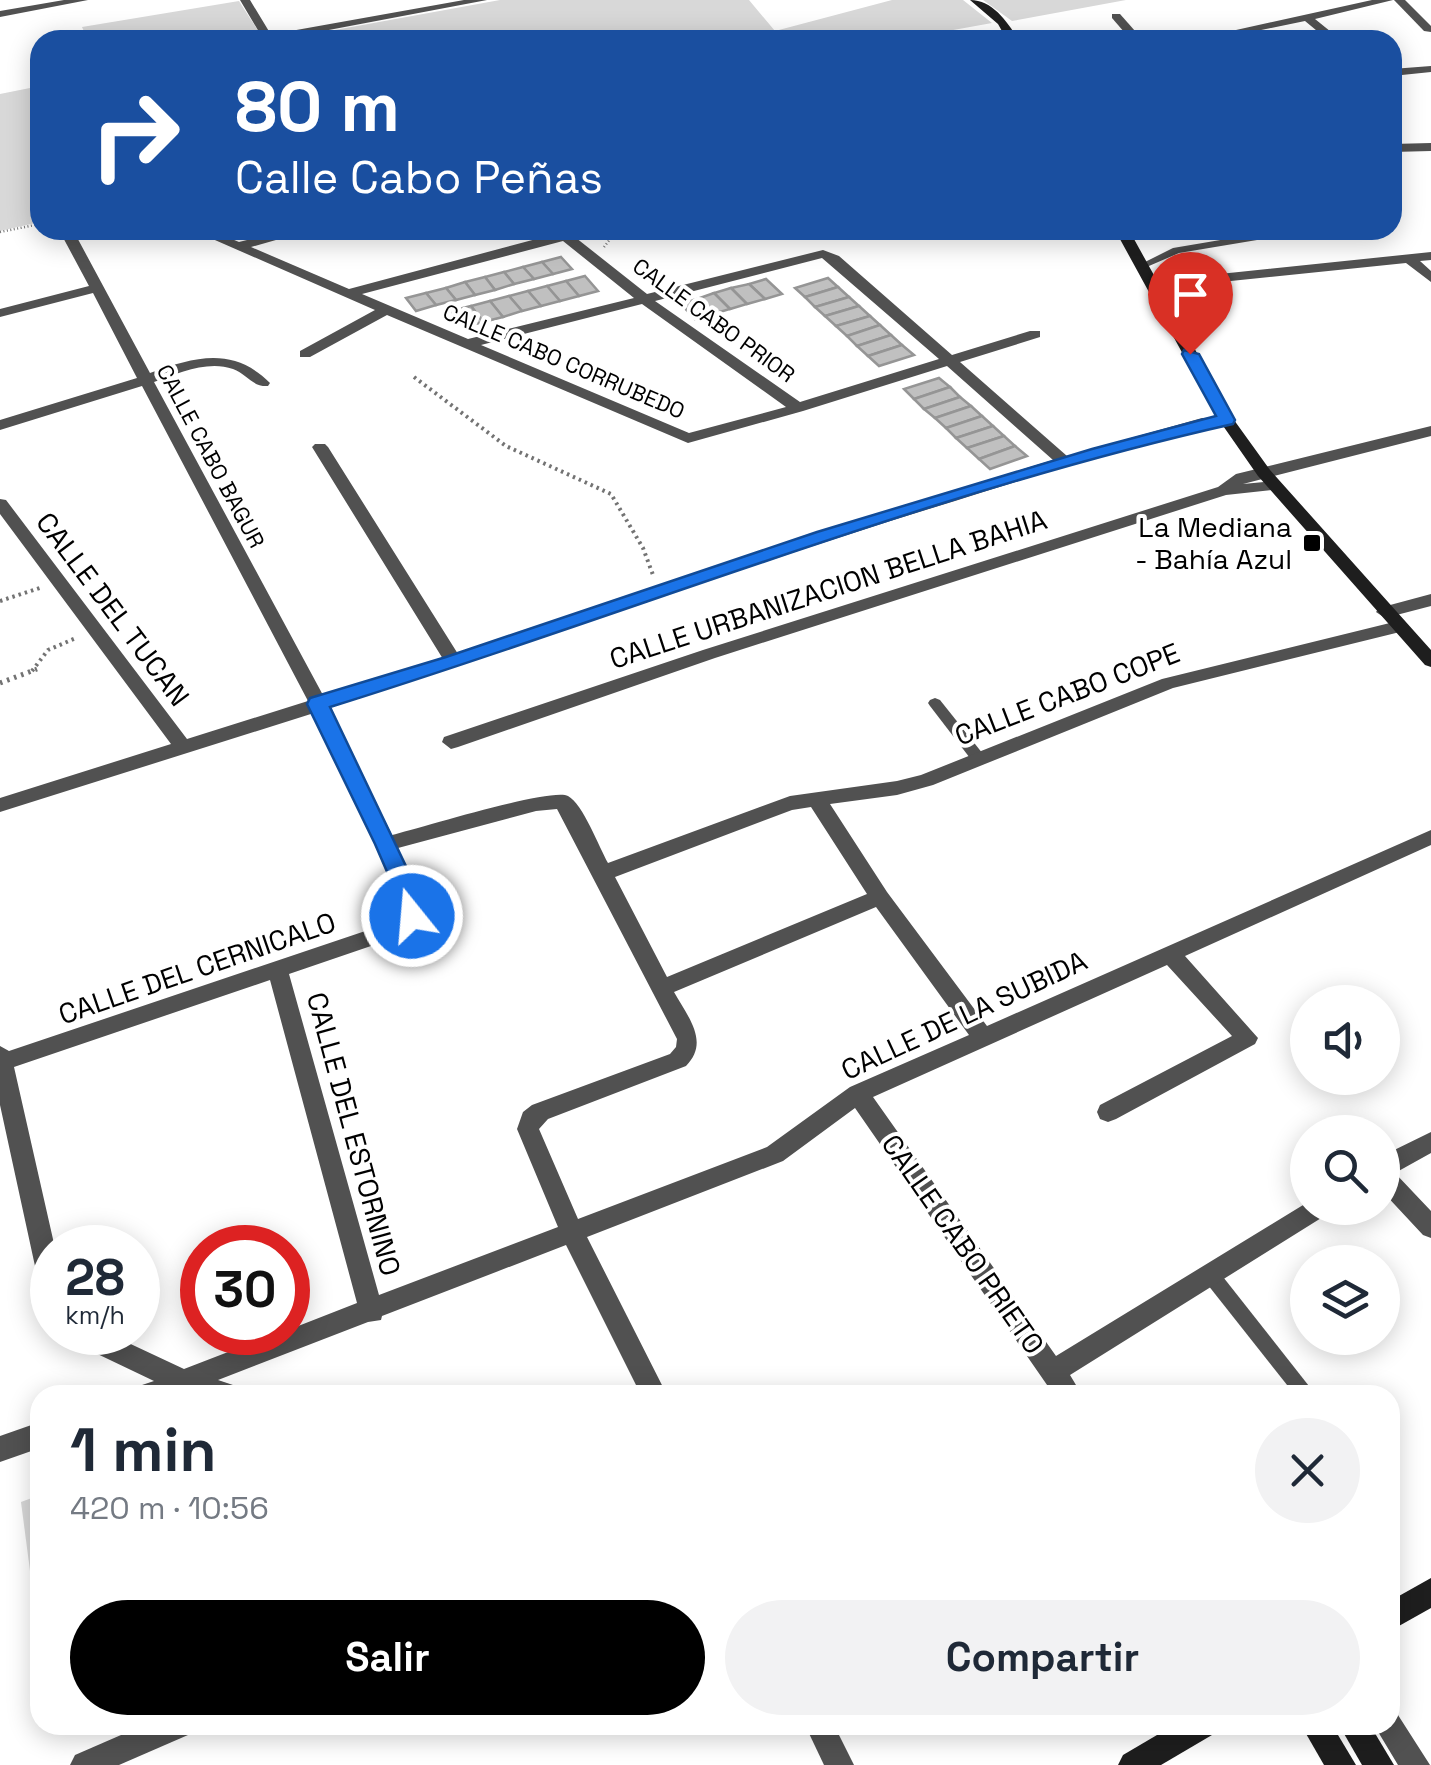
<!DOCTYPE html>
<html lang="es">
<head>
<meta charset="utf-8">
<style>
	:root { --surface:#fff; --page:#f2f2f3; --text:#1f2937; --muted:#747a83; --accent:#000 }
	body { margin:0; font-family:"Space Grotesk",sans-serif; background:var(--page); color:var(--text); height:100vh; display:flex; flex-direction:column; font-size:38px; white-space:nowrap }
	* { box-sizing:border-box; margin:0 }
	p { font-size:32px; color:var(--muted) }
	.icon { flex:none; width:55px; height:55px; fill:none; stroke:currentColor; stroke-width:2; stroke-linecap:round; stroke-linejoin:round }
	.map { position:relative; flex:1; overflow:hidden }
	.drawer { position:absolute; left:30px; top:1385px; width:1370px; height:350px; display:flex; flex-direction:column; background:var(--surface); border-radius:30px; box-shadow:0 5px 25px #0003 }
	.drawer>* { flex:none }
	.top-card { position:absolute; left:30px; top:30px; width:1372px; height:210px; border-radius:30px; box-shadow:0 5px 25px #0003; background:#1a4fa0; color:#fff; overflow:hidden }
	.controls { position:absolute; left:1290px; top:985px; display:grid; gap:20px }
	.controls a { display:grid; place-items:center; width:110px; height:110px; border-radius:50%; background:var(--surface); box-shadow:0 5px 25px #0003; font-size:50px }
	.speed { position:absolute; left:30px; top:1225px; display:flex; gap:20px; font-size:50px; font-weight:700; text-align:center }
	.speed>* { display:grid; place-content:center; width:130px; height:130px; border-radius:50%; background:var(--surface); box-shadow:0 5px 25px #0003; line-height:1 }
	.speed small { font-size:25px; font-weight:400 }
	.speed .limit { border:15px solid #d22; background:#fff; color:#111 }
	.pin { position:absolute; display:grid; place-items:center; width:85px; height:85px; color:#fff; margin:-102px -42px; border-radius:50% 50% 50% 0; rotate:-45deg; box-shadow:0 0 10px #0007 }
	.pin .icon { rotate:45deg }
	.me { position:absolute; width:110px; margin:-55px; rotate:343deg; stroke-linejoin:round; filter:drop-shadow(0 0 8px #0008) }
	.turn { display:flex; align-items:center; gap:35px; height:210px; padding:0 40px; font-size:45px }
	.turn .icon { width:130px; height:130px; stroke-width:2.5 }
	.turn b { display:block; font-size:70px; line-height:85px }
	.round { display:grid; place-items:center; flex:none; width:105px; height:105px; border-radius:52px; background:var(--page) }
	.overview { display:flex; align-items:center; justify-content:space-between; height:170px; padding:0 40px }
	h1 { font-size:60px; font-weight:700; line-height:75px }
	.action { display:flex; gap:20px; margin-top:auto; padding:20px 40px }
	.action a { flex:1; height:115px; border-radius:60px; background:var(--accent); color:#fff; font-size:40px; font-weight:700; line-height:115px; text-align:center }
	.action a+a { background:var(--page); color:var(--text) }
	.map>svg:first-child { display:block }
</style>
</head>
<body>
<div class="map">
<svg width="1431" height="1765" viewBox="0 0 1431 1765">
	<rect width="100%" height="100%" fill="#fff"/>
	<!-- green -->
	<g fill="#d8d8d8">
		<polygon points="500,0 749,0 775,31 892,0 963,0 992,23 898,40 280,40"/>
		<polygon points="983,0 1126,0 1012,21"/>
		<polygon points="239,1 264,40 88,40 82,27"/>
		<polygon points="40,86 40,222 0,231 0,94"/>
		<polygon points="40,1495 40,1647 21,1502"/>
	</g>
	<!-- building -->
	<g fill="#c0c0c0" stroke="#959595" stroke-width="2.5">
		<polygon points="561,257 572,269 553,274 542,262"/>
		<polygon points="542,262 553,274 534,279 523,267"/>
		<polygon points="523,267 534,279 514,284 504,272"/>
		<polygon points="504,272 514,284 495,290 485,277"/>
		<polygon points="585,276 598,291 579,296 566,281"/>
		<polygon points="485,277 495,290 475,295 465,282"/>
		<polygon points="828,278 838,287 805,297 795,288"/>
		<polygon points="766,279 782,294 765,299 749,284"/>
		<polygon points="566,281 579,296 560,301 547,286"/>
		<polygon points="465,282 475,295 456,300 446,288"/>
		<polygon points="749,284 765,299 747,304 731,288"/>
		<polygon points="547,286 560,301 541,306 528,291"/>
		<polygon points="838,287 849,297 815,307 805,297"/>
		<polygon points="446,288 456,300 436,305 426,293"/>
		<polygon points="731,288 747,304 730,309 714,293"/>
		<polygon points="528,291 541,306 522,311 509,296"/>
		<polygon points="426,293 436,305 416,311 406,298"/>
		<polygon points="714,293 730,309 713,314 697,299"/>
		<polygon points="509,296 522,311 503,317 490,301"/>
		<polygon points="849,297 859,306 825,316 815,307"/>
		<polygon points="697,299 713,314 695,319 680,303"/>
		<polygon points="490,301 503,317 483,322 471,306"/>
		<polygon points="471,306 483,322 464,327 451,311"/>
		<polygon points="859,306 870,316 836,326 825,316"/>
		<polygon points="870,316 880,325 847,336 836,326"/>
		<polygon points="880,325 891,335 857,346 847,336"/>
		<polygon points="891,335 902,345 868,356 857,346"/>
		<polygon points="902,345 914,355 879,366 868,356"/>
		<polygon points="939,378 950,387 914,399 904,389"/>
		<polygon points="950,387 960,397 924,409 914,399"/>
		<polygon points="960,397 971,406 935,418 924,409"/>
		<polygon points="971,406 982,416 946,428 935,418"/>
		<polygon points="982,416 993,426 956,438 946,428"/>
		<polygon points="993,426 1004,436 967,448 956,438"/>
		<polygon points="1004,436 1015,446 979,459 967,448"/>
		<polygon points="1015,446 1027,456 990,469 979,459"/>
	</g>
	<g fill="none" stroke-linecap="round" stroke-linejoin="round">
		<!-- path-far2 -->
		<g stroke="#737373" stroke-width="2.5" stroke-dasharray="1 2.5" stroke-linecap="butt">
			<polyline points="0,232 40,224"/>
			<polyline points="693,240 694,230"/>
			<polyline points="604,247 617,230"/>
		</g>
		<!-- path-far1 -->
		<g stroke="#737373" stroke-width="4" stroke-dasharray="2.5 4" stroke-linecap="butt">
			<polyline points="414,377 506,446 611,494 643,548 653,575"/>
			<polyline points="0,601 40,588"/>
			<polyline points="32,671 48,650 76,638"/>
		</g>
		<!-- path -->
		<polyline stroke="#737373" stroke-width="5" stroke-dasharray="2.5 5" stroke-linecap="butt" points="0,683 37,669"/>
		<!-- lane -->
		<g fill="#515151" fill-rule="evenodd">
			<polygon points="1260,230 1272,230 1257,240 1179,253 1142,269 1137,266 1173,248 1250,235"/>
			<polygon points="935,698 940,700 983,754 985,758 983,762 973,762 930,706 928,703 930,700"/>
			<polygon points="1210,1266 1216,1268 1316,1395 1295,1395 1204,1280 1201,1274 1204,1268"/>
		</g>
		<!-- street -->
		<g fill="#515151" fill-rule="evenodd">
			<polygon points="64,0 88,0 0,17 0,11"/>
			<polygon points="240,0 250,0 270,33 274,34 464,0 487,0 276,40 262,37"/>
			<polygon points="1372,0 1393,0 1315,19 1341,40 1328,40 1305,21 1213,40 1191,40"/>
			<polygon points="1394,0 1405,0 1431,26 1431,32 1424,31"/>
			<polygon points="1112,14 1120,14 1143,40 1131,40 1112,18"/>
			<polygon points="1431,66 1431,72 1392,76 1392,69"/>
			<polygon points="1431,143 1431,151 1392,152 1392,144"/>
			<path d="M59 230H73L150 373C195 357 233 346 270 383L268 386C252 387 247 374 233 369 208 360 178 373 154 382L324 697 443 659 312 447 315 444H325L328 447 458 654 817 532 1053 460 947 366 803 411 688 443 387 315 310 357H300V351L375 310 192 230H210L239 242 288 230H311L251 247 349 289 555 234 551 230H566L647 294 823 250 839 256 952 355 1030 331H1040V337L960 362 1067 456 1202 418 1232 417V423C1139 443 1047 472 955 501 745 565 539 641 329 708L392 835C417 829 552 787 568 796 583 804 599 847 608 863L790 796 897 781 921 775 1162 679 1398 621 1404 623 1407 627 1404 631 1173 688 933 785 897 795 830 804 887 892 987 1026 1431 830V845L1185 956 1258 1038 1255 1044 1116 1119 1108 1122 1100 1119 1097 1112 1100 1105 1232 1036 1167 965 873 1097 1056 1356 1308 1202V1208H1329L1326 1215 1070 1375 1082 1395H1054L855 1108 783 1161 587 1237 667 1395H641L566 1245 382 1316 381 1320 368 1322 218 1380 236 1386 240 1395H135L139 1386 154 1381 87 1349 77 1332H105L184 1369 280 1332H288V1330L357 1303 270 980 14 1067 55 1248 52 1300 43 1297 40 1289 0 1105V1046L9 1051 395 921 403 910 376 844 314 713 0 812V798L171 744 0 514V499L6 500 187 739 308 701 142 386 0 430V420L137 378 93 293 0 317V309L89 286ZM563 241 634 298 468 339 362 294ZM822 258 939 359 800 402 655 301ZM642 304 786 407 689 433 481 345ZM811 807 867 894 667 977 615 877 792 810ZM557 809 677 1039 676 1047 670 1054 532 1105 523 1112 517 1129 558 1227 379 1295 289 974 409 933 424 911 398 848 536 811ZM876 907 969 1035 850 1087 767 1147 578 1219 539 1129 548 1119 686 1066C710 1042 688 1017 674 992Z"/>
			<polygon points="1431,252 1431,260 1420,261 1431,271 1431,282 1406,263 1153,289 1146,285 1153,281"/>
			<polygon points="1431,426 1431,436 1243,484 1275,481 1283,486 1281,489 1226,495 715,658 458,747 451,749 442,742 444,737 703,650 1218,487 1236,474"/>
			<polygon points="1431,594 1431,606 1385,618 1376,612 1379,608"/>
			<polygon points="1431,1132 1431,1153 1395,1173 1431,1211 1431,1238 1423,1235 1382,1191 1382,1156"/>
			<polygon points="40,1422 40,1448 0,1462 0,1436"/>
			<polygon points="1390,1711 1398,1715 1430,1765 1398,1765 1374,1725 1390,1725"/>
			<polygon points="144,1725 192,1725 188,1735 119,1765 70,1765 75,1755"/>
			<polygon points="805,1725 834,1725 854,1765 824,1765"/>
		</g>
		<!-- secondary -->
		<g fill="#1e1e1e" fill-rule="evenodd">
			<path d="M970 0C993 0 1007 22 1019 40H1007L998 24Z"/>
			<polygon points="1115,230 1129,230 1234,420 1270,470 1431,650 1431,667 1425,665 1258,476 1219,420"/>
			<polygon points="1431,1578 1431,1608 1390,1631 1390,1601"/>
			<polygon points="1174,1725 1216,1725 1212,1735 1161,1765 1118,1765 1123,1755"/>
			<polygon points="1301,1725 1332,1725 1356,1765 1324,1765"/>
			<polygon points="1339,1725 1370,1725 1394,1765 1362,1765"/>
		</g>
	</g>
	<!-- route -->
	<path fill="#1a73e8" stroke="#114b97" stroke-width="2.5" d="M1184 350 1199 354 1235 420 1233 424C926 493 630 614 330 707L424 904 420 923H404L401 904 375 844 307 704 310 698 446 657 817 532 1092 449 1216 416 1182 354Z"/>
	<!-- markers -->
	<rect fill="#000" stroke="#fff" stroke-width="4" x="1302" y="533" width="20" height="20" rx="5"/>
	<g text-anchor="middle" stroke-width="8" stroke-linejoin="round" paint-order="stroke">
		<!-- far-street labels -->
		<g font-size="22" fill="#000" stroke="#fff">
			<text transform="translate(714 320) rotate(36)" y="8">CALLE CABO PRIOR</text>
			<text transform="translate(564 361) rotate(23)" y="8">CALLE CABO CORRUBEDO</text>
			<text transform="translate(211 456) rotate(62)" y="8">CALLE CABO BAGUR</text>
		</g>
		<!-- poi labels -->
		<g font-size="28" fill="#000" stroke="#fff" text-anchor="end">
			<text x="1292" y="537">La Mediana<tspan x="1292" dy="32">- Bahía Azul</tspan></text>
		</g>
		<!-- street labels -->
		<g font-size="28" fill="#000" stroke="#fff">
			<text transform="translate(828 589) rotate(-18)" y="10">CALLE URBANIZACION BELLA BAHIA</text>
			<text transform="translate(113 609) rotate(53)" y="10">CALLE DEL TUCAN</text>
			<text transform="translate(1067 694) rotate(-21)" y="10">CALLE CABO COPE</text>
			<text transform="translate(197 968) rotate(-19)" y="10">CALLE DEL CERNICALO</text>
			<text transform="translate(964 1015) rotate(-25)" y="10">CALLE DE LA SUBIDA</text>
			<text transform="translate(354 1134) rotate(75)" y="10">CALLE DEL ESTORNINO</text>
			<text transform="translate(963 1244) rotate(55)" y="10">CALLE CABO PRIETO</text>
		</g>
	</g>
</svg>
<div class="controls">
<a><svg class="icon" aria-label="sound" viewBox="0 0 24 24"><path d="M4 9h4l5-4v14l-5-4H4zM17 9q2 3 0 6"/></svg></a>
<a><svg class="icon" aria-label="search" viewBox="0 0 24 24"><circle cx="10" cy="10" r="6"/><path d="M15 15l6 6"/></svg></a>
<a><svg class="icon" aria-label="layers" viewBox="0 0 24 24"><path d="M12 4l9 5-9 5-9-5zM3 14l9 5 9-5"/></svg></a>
</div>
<div class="speed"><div>28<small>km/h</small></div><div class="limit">30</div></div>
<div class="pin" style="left:1190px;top:354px;background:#d93025"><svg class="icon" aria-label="arrive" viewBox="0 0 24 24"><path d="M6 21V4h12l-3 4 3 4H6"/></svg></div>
<svg class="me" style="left:412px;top:916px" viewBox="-20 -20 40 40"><circle r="17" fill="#1a73e8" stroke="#fff" stroke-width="3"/><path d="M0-11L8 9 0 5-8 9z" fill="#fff"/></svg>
<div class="top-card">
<div class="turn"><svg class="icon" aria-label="right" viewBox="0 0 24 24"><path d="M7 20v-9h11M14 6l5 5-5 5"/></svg><div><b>80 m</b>Calle Cabo Peñas</div></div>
</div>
<section class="drawer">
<div class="overview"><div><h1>1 min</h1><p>420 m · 10:56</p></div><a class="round"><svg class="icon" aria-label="close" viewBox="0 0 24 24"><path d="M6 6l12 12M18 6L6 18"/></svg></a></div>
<div class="action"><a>Salir</a><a>Compartir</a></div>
</section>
</div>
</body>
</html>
